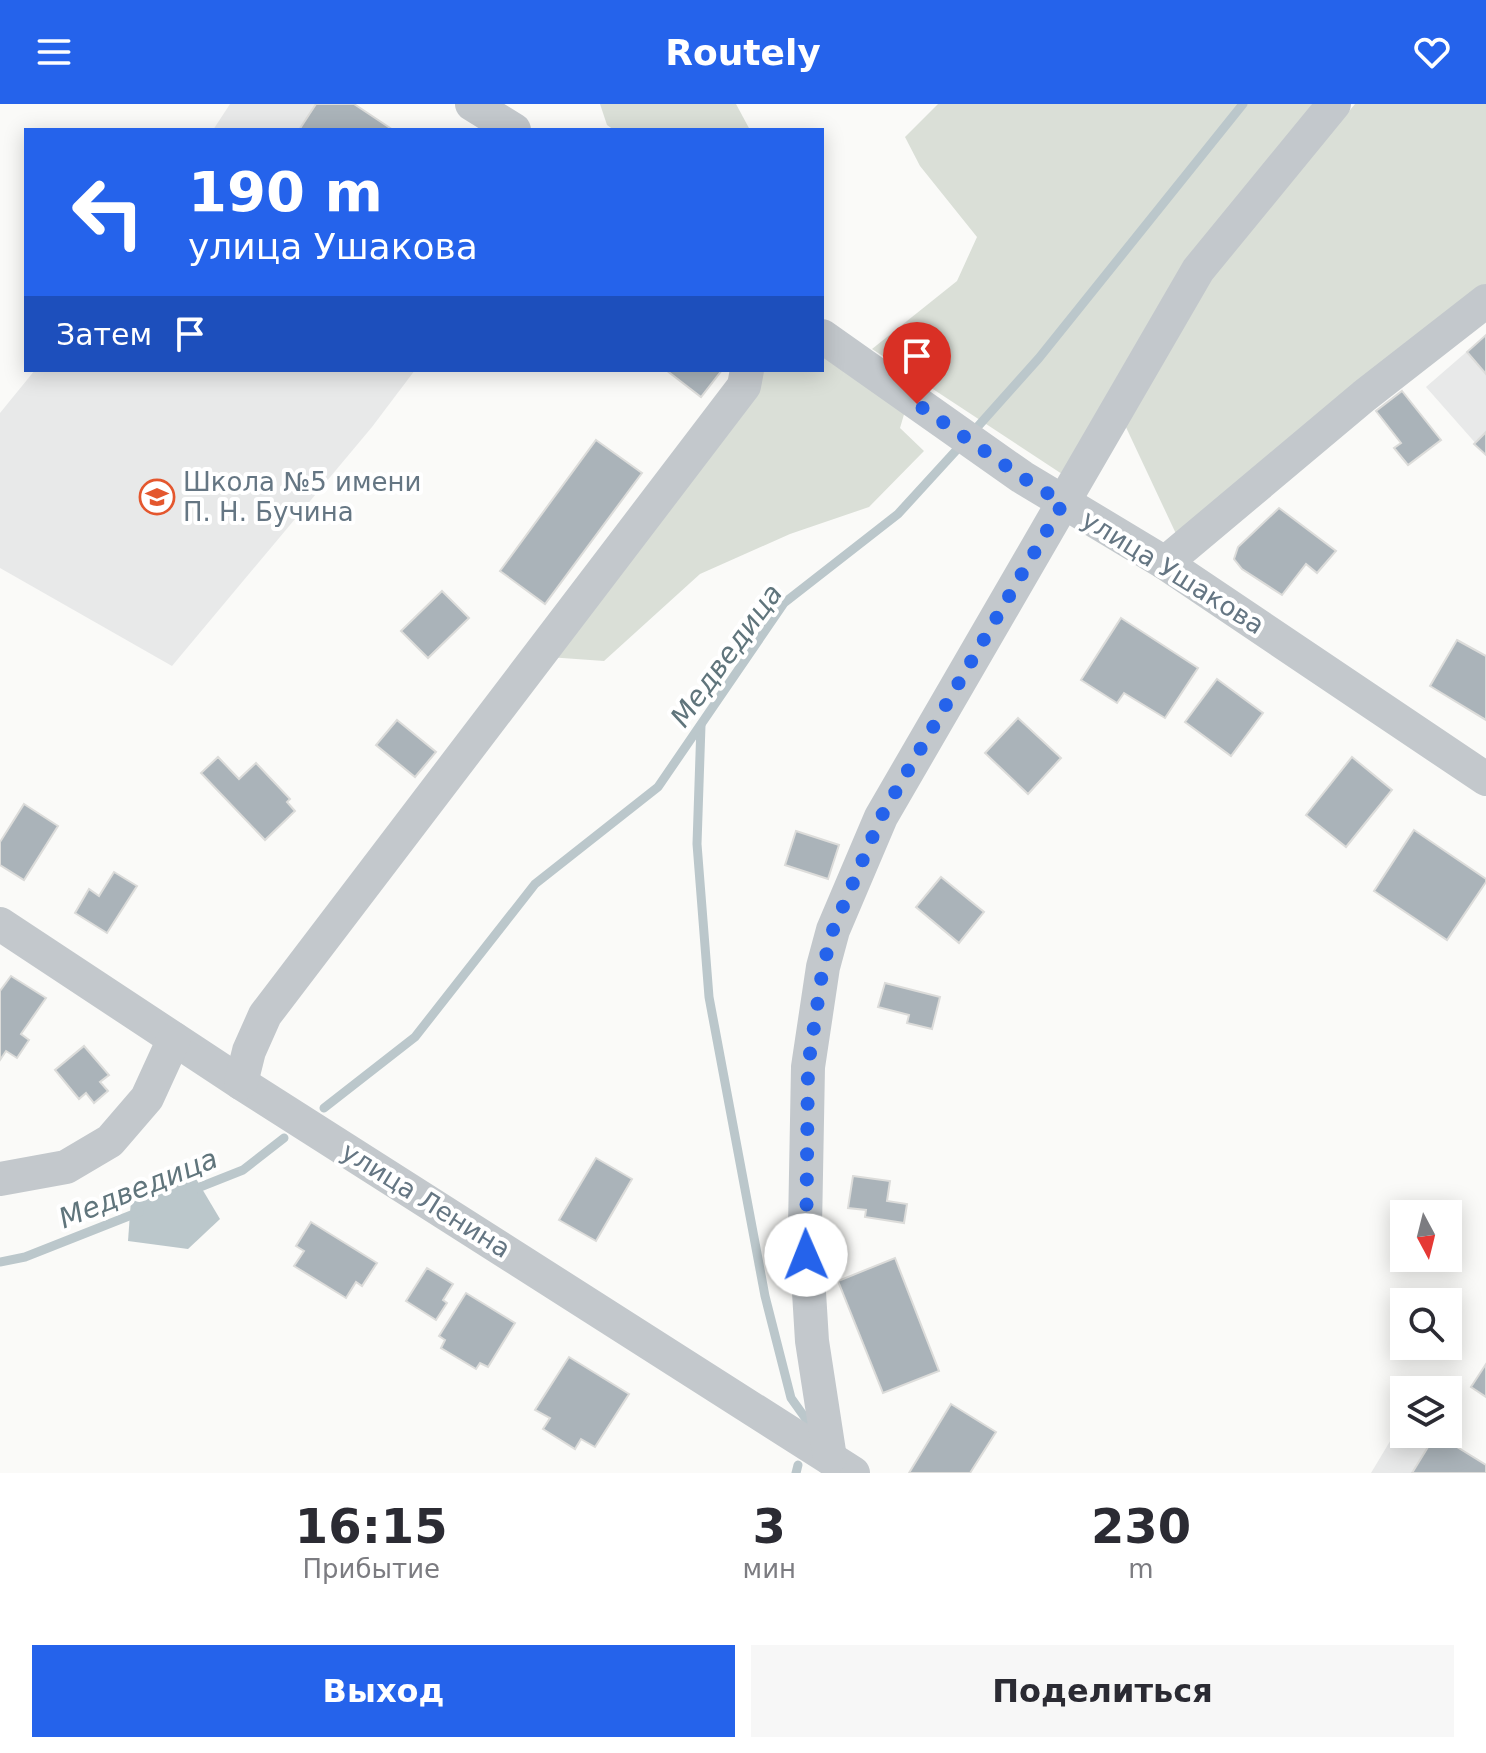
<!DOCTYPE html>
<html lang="ru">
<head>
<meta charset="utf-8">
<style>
	:root { --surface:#fff; --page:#f7f7f7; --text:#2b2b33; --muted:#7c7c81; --accent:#2563eb }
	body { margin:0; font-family:"DejaVu Sans",sans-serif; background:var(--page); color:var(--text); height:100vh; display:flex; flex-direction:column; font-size:30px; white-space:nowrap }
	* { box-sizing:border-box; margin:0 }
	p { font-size:26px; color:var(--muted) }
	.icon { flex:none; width:44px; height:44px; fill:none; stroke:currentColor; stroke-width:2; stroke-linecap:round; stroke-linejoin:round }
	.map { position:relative; height:1369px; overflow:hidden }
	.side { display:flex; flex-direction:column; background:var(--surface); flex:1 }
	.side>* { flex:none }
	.hud { position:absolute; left:24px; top:24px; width:800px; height:244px; border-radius:0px; box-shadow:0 4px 20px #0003; background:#2563eb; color:#fff; overflow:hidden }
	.needle { width:52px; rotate:173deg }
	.buttons { position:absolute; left:1390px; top:1096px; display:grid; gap:16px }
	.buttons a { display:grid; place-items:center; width:72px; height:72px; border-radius:0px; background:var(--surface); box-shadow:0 4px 20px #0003; font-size:40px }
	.pin { position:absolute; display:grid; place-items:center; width:68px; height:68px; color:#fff; margin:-82px -34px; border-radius:50% 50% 50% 0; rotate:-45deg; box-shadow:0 0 8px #0007 }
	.pin .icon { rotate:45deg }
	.me { position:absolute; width:88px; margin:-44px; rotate:359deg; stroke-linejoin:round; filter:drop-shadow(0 0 6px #0008) }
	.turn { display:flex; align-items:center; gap:28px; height:168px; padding:0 32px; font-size:36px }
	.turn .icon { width:104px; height:104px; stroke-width:2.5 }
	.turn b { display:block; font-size:56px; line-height:68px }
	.then { display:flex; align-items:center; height:76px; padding:0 32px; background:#0003; gap:16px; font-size:30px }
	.eta { display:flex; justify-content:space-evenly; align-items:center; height:136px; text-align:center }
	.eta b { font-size:48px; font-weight:700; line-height:56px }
	.cta { display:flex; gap:16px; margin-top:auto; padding:16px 32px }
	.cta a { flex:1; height:92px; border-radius:0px; background:var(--accent); color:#fff; font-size:32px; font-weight:700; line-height:92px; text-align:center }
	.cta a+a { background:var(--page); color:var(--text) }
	header { display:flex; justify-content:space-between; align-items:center; height:104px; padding:0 32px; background:var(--accent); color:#fff; font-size:36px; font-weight:700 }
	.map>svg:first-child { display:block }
</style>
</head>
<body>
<header><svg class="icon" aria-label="menu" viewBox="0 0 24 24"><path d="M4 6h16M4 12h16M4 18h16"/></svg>Routely<svg class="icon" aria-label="heart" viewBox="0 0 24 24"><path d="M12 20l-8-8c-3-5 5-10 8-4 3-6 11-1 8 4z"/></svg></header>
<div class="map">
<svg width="1486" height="1369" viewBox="0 0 1486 1369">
	<rect width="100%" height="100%" fill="#fafaf8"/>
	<!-- built -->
	<g fill="#e8e9e9">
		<polygon points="230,0 354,0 393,26 213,26"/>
		<polygon points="1486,231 1486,351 1426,283"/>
		<polygon points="35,266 415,266 372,323 172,562 0,464 0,309"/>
		<polygon points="1404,1314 1404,1330 1436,1330 1486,1361 1486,1369 1371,1369"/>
	</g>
	<!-- green -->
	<g fill="#dadfd7">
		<polygon points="600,0 736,0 750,26 614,26 607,21"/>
		<polygon points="938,0 1313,0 1062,370 872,245 957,177 977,133 920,62 905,33"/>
		<polygon points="1355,0 1486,0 1486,185 1178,434 1124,319 1211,175"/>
		<polygon points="822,247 905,307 900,324 924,347 869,403 790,430 700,470 604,557 548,553 754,266 822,266"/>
	</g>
	<!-- water -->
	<polygon fill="#bbc7cb" points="192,1068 220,1115 188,1145 128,1137 131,1096"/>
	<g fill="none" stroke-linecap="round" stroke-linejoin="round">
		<!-- stream -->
		<g stroke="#bbc7cb" stroke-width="9">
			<polyline points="972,329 1039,254 1243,0"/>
			<polyline points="701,621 697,740 709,893 765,1192 791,1294 811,1322"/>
			<polyline points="324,1004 415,933 535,780 658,683 784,499 898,410 962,340"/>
			<polyline points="190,1087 243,1066 284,1034"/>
			<polyline points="0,1158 25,1153 139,1108"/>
			<polyline points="796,1369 798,1361"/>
		</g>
	</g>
	<!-- building -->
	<g fill="#aab3b9" stroke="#dcdcda" stroke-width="2">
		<polygon points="316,0 354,0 393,26 299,26"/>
		<polygon points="1486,231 1486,270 1467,248"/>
		<polygon points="666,266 722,266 701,293"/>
		<polygon points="1402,287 1441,336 1408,361 1394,344 1401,339 1376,307"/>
		<polygon points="1486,328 1486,351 1474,340"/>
		<polygon points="596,336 642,369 545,500 500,467"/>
		<polygon points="1279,404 1336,447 1317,469 1306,460 1282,491 1242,465 1234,455 1238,443"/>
		<polygon points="442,487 469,514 428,554 401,527"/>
		<polygon points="1121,514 1198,564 1165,614 1124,589 1117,599 1081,576"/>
		<polygon points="1457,536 1486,552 1486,616 1430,582"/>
		<polygon points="1217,575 1263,609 1231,652 1185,618"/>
		<polygon points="1018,614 1061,654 1028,690 985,649"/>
		<polygon points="397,616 436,648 415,673 376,641"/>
		<polygon points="218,653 239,675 256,659 290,695 287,698 295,707 265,736 201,669"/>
		<polygon points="1352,653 1392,686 1346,743 1306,711"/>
		<polygon points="24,700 58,722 24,776 0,761 0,738"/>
		<polygon points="1414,726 1486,775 1486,778 1447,836 1374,787"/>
		<polygon points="796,727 839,741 828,775 785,761"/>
		<polygon points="114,768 137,782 107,829 75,809 89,785 99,792"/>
		<polygon points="941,773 984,808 959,839 916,803"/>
		<polygon points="11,872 46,894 21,930 29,936 17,954 6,947 0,956 0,887"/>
		<polygon points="885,879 940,893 932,925 907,919 909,911 878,903"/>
		<polygon points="84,942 109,971 100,978 108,987 94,999 86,989 79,995 55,966"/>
		<polygon points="596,1054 632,1075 596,1137 559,1116"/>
		<polygon points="853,1072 890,1077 887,1097 907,1100 904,1119 865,1113 866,1106 848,1104"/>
		<polygon points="311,1118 377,1159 362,1182 356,1178 346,1194 294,1162 304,1147 296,1142"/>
		<polygon points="895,1154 939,1267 883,1289 838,1177"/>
		<polygon points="427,1164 453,1180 443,1196 447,1199 436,1216 406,1197"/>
		<polygon points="466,1189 515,1219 488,1263 480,1259 476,1265 441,1244 445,1236 439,1232"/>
		<polygon points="569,1253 629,1290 595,1343 581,1335 575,1345 543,1325 550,1314 535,1306"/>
		<polygon points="1486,1260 1486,1293 1471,1283"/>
		<polygon points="951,1300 996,1328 970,1369 909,1369"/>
		<polygon points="1436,1330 1486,1361 1486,1369 1412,1369"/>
	</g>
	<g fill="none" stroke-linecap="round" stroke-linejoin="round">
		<!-- minor -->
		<g stroke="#c3c8cc" stroke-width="34">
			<polyline points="472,0 514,26"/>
			<polyline points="822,232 1022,373 1165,459 1486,675"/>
			<polyline points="1165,459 1364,292 1486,197"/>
			<polyline points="0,820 241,979 853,1369"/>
			<polyline points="241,979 249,947 265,911 744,282 747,266"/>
			<polyline points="0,1075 66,1063 110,1037 147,994 174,935"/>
			<polyline points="830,1354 812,1237 805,1123 808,963 823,863 833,826 881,713 1198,166 1334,0"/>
		</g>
	</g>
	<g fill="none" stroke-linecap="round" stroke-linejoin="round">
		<!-- route -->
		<polyline stroke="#2563eb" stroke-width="14" stroke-dasharray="0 25.2" points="806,1151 808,963 823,863 833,826 881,713 1063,399 1022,373 917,300"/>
	</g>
	<!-- icons -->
	<defs>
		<g id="school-ring" transform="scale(1.8)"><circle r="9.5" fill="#fff" stroke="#e4572e" stroke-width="1.5"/><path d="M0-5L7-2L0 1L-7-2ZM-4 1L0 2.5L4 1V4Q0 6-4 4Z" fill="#e4572e"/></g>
	</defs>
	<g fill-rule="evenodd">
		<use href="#school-ring" x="157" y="393"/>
	</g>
	<g text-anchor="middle" stroke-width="8" stroke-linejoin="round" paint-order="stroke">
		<!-- poi labels -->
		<g font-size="26" fill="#657683" stroke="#fff" text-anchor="start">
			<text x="183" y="387">Школа №5 имени<tspan x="183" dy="30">П. Н. Бучина</tspan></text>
		</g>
		<!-- street labels -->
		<g font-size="26" fill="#657683" stroke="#fff">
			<text transform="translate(1173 468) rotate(32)" y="9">улица Ушакова</text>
			<text transform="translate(426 1096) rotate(32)" y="9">улица Ленина</text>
		</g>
		<!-- water labels -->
		<g font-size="28" font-style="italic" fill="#60757c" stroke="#fff">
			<text transform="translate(726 551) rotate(-54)" y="10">Медведица</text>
			<text transform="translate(138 1084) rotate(-22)" y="10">Медведица</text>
		</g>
	</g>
</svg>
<div class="buttons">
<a><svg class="needle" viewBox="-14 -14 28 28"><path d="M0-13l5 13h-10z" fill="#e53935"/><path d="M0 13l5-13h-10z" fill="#7c7c81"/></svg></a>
<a><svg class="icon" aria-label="search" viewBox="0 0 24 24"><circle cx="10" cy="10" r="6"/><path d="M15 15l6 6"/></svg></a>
<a><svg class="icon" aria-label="layers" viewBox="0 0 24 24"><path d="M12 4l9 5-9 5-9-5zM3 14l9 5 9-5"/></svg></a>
</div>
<div class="pin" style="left:917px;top:300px;background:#d93025"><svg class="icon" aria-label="arrive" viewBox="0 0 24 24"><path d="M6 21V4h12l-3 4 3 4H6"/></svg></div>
<svg class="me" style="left:806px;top:1151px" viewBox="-20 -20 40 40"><circle r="19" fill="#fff"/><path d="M0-13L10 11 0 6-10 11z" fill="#2563eb"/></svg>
<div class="hud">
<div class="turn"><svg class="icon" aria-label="left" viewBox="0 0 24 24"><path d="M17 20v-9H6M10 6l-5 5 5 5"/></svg><div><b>190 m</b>улица Ушакова</div></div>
<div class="then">Затем<svg class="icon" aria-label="arrive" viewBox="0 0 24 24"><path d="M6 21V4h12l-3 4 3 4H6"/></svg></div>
</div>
</div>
<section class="side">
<div class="eta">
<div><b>16:15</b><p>Прибытие</p></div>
<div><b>3</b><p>мин</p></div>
<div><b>230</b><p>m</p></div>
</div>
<div class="cta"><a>Выход</a><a>Поделиться</a></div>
</section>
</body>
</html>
